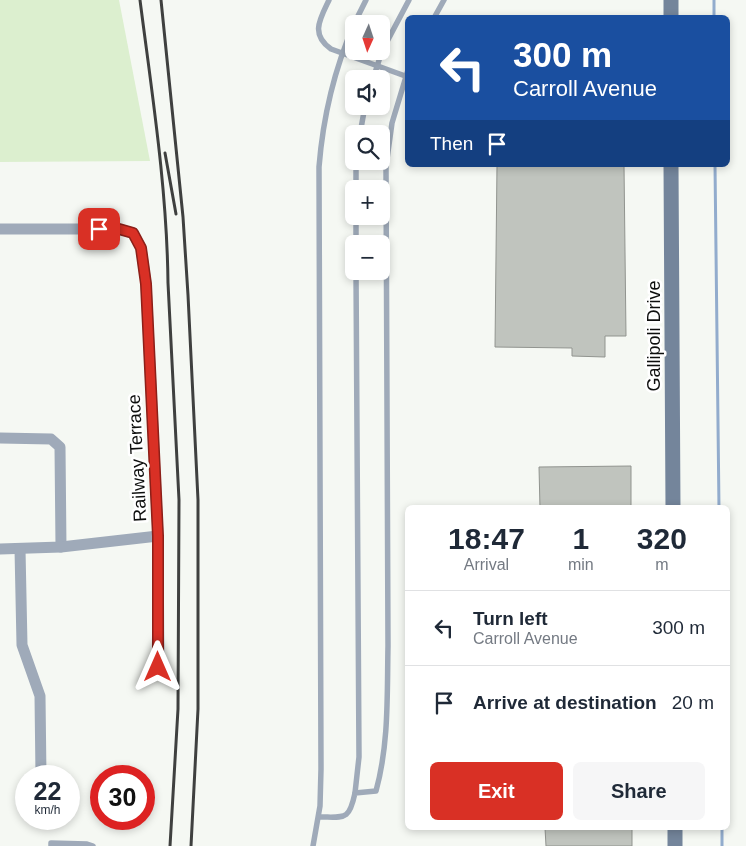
<!DOCTYPE html>
<html lang="en">
<head>
<meta charset="utf-8">
<style>
	:root { --surface:#fff; --page:#f6f6f7; --text:#1f2937; --muted:#747a83; --line:#e0e1e3; --accent:#d93025 }
	body { margin:0; font-family:Arial,sans-serif; background:var(--page); color:var(--text); height:100vh; display:flex; flex-direction:column; font-size:19px; white-space:nowrap }
	* { box-sizing:border-box; margin:0 }
	p { font-size:16px; color:var(--muted) }
	.icon { flex:none; width:28px; height:28px; fill:none; stroke:currentColor; stroke-width:2; stroke-linecap:round; stroke-linejoin:round }
	.map { position:relative; flex:1; overflow:hidden }
	.details { position:absolute; left:405px; top:505px; width:325px; height:325px; display:flex; flex-direction:column; background:var(--surface); border-radius:8px; box-shadow:0 2px 8px #0003 }
	.details>* { flex:none }
	.hud { position:absolute; left:405px; top:15px; width:325px; height:152px; border-radius:8px; box-shadow:0 2px 8px #0003; background:#1a4fa0; color:#fff; overflow:hidden }
	.needle { width:32px; rotate:183deg }
	.tools { position:absolute; left:345px; top:15px; display:grid; gap:10px }
	.tools a { display:grid; place-items:center; width:45px; height:45px; border-radius:8px; background:var(--surface); box-shadow:0 2px 8px #0003; font-size:25px }
	.speed { position:absolute; left:15px; top:765px; display:flex; gap:10px; font-size:25px; font-weight:700; text-align:center }
	.speed>* { display:grid; place-content:center; width:65px; height:65px; border-radius:50%; background:var(--surface); box-shadow:0 2px 8px #0003; line-height:1 }
	.speed small { font-size:12px; font-weight:400 }
	.speed .limit { border:8px solid #d22; background:#fff; color:#111 }
	.pin { position:absolute; display:grid; place-items:center; width:42px; height:42px; color:#fff; margin:-21px; border-radius:10px; box-shadow:0 2px 8px #0006 }
	.me { position:absolute; width:55px; margin:-28px; rotate:0deg; stroke-linejoin:round; filter:drop-shadow(0 0 4px #0008) }
	.turn { display:flex; align-items:center; gap:18px; height:105px; padding:0 25px; font-size:22px }
	.turn .icon { width:65px; height:65px; stroke-width:2.5 }
	.turn b { display:block; font-size:35px; line-height:42px }
	.then { display:flex; align-items:center; height:48px; padding:0 25px; background:#0003; gap:10px; font-size:19px }
	.eta { display:flex; justify-content:space-evenly; align-items:center; height:85px; text-align:center }
	.eta b { font-size:30px; font-weight:600; line-height:35px }
	.primary-button { display:flex; gap:10px; margin-top:auto; padding:10px 25px }
	.primary-button a { flex:1; height:58px; border-radius:8px; background:var(--accent); color:#fff; font-size:20px; font-weight:600; line-height:58px; text-align:center }
	.primary-button a+a { background:var(--page); color:var(--text) }
	ul { padding:0; list-style:none }
	li { display:flex; align-items:center; gap:15px; height:75px; padding:0 25px; border-top:1px solid var(--line) }
	li div { flex:1 }
	li b { display:block; font-size:19px }
	li em { font-style:normal }
	.map>svg:first-child { display:block }
</style>
</head>
<body>
<div class="map">
<svg width="746" height="846" viewBox="0 0 746 846">
	<rect width="100%" height="100%" fill="#f5f8f3"/>
	<!-- green -->
	<polygon fill="#dcefcf" points="0,0 119,0 150,161 0,162"/>
	<g fill="none" stroke-linecap="round" stroke-linejoin="round">
		<!-- stream -->
		<g stroke="#92accd" stroke-width="3">
			<polyline points="714,0 714,18"/>
			<polyline points="715,165 719,508"/>
			<polyline points="722,828 722,846"/>
		</g>
	</g>
	<!-- building -->
	<g fill="#c0c4be" stroke="#91948f">
		<polygon points="497,165 624,165 626,336 605,336 605,357 572,356 572,348 495,347"/>
		<polygon points="631,466 631,508 540,508 539,467"/>
		<polygon points="545,828 632,828 632,846 546,846"/>
	</g>
	<g fill="none" stroke-linecap="round" stroke-linejoin="round">
		<!-- lane -->
		<g stroke="#9faab9" stroke-width="5.5">
			<path d="M329 0C320 19 310 34 331 49L408 77"/>
			<polyline points="434,18 444,0"/>
			<polyline points="354,24 366,0"/>
			<polyline points="373,79 382,51 409,0"/>
			<polyline points="360,134 365,106"/>
			<polyline points="356,189 356,161"/>
			<polyline points="356,216 356,244"/>
			<polyline points="355,793 359,757 356,271"/>
			<path d="M319 817C345 817 349 821 355 793L376 791C389 744 387 695 388 646L386 166 392 123 408 70"/>
			<polyline points="51,846 51,843 87,844 93,846"/>
			<path d="M313 846 320 806 321 769 319 167C323 117 334 70 354 24"/>
		</g>
		<!-- street -->
		<g stroke="#9faab9" stroke-width="11">
			<polyline points="0,229 119,229 133,233 141,248 146,283 158,536 159,667"/>
			<polyline points="0,438 51,439 60,447 61,547"/>
			<polyline points="0,549 61,547 158,536"/>
			<polyline points="20,549 22,645 40,696 41,776"/>
		</g>
		<!-- secondary -->
		<g stroke="#74859b" stroke-width="15">
			<polyline points="671,18 671,0"/>
			<polyline points="671,165 673,508"/>
			<polyline points="675,828 675,846"/>
		</g>
		<!-- rail -->
		<g stroke="#3f403f" stroke-width="3">
			<path d="M140 0C152 94 167 188 168 283L179 500 178 709 170 846"/>
			<polyline points="161,0 183,217 188,295 198,500 198,709 191,846"/>
			<polyline points="165,153 176,214"/>
		</g>
	</g>
	<g fill="none" stroke-linecap="round" stroke-linejoin="round">
		<!-- route casing -->
		<g stroke="#8d1f18" stroke-width="12">
			<polyline id="route" points="99,229 119,229 133,233 141,248 146,284 158,536 158,667"/>
		</g>
		<!-- route -->
		<use href="#route" stroke="#d93025" stroke-width="9"/>
	</g>
	<g text-anchor="middle" stroke-width="5" stroke-linejoin="round" paint-order="stroke">
		<!-- street labels -->
		<g font-size="18" fill="#0d0e0d" stroke="#fff">
			<text transform="translate(654 336) rotate(-90)" y="6">Gallipoli Drive</text>
			<text transform="translate(137 458) rotate(-93)" y="6">Railway Terrace</text>
		</g>
	</g>
</svg>
<div class="tools">
<a><svg class="needle" viewBox="-14 -14 28 28"><path d="M0-13l5 13h-10z" fill="#e53935"/><path d="M0 13l5-13h-10z" fill="#747a83"/></svg></a>
<a><svg class="icon" aria-label="sound" viewBox="0 0 24 24"><path d="M4 9h4l5-4v14l-5-4H4zM17 9q2 3 0 6"/></svg></a>
<a><svg class="icon" aria-label="search" viewBox="0 0 24 24"><circle cx="10" cy="10" r="6"/><path d="M15 15l6 6"/></svg></a>
<a>+</a>
<a>−</a>
</div>
<div class="speed"><div>22<small>km/h</small></div><div class="limit">30</div></div>
<div class="pin" style="left:99px;top:229px;background:#d93025"><svg class="icon" aria-label="arrive" viewBox="0 0 24 24"><path d="M6 21V4h12l-3 4 3 4H6"/></svg></div>
<svg class="me" style="left:158px;top:667px" viewBox="-20 -20 40 40"><path d="M0-17L14 15 0 8-14 15z" fill="#d93025" stroke="#fff" stroke-width="4"/></svg>
<div class="hud">
<div class="turn"><svg class="icon" aria-label="left" viewBox="0 0 24 24"><path d="M17 20v-9H6M10 6l-5 5 5 5"/></svg><div><b>300 m</b>Carroll Avenue</div></div>
<div class="then">Then<svg class="icon" aria-label="arrive" viewBox="0 0 24 24"><path d="M6 21V4h12l-3 4 3 4H6"/></svg></div>
</div>
<section class="details">
<div class="eta">
<div><b>18:47</b><p>Arrival</p></div>
<div><b>1</b><p>min</p></div>
<div><b>320</b><p>m</p></div>
</div>
<ul>
<li><svg class="icon" aria-label="left" viewBox="0 0 24 24"><path d="M17 20v-9H6M10 6l-5 5 5 5"/></svg><div><b>Turn left</b><p>Carroll Avenue</p></div><em>300 m</em></li>
<li><svg class="icon" aria-label="arrive" viewBox="0 0 24 24"><path d="M6 21V4h12l-3 4 3 4H6"/></svg><div><b>Arrive at destination</b></div><em>20 m</em></li>
</ul>
<div class="primary-button"><a>Exit</a><a>Share</a></div>
</section>
</div>
</body>
</html>
